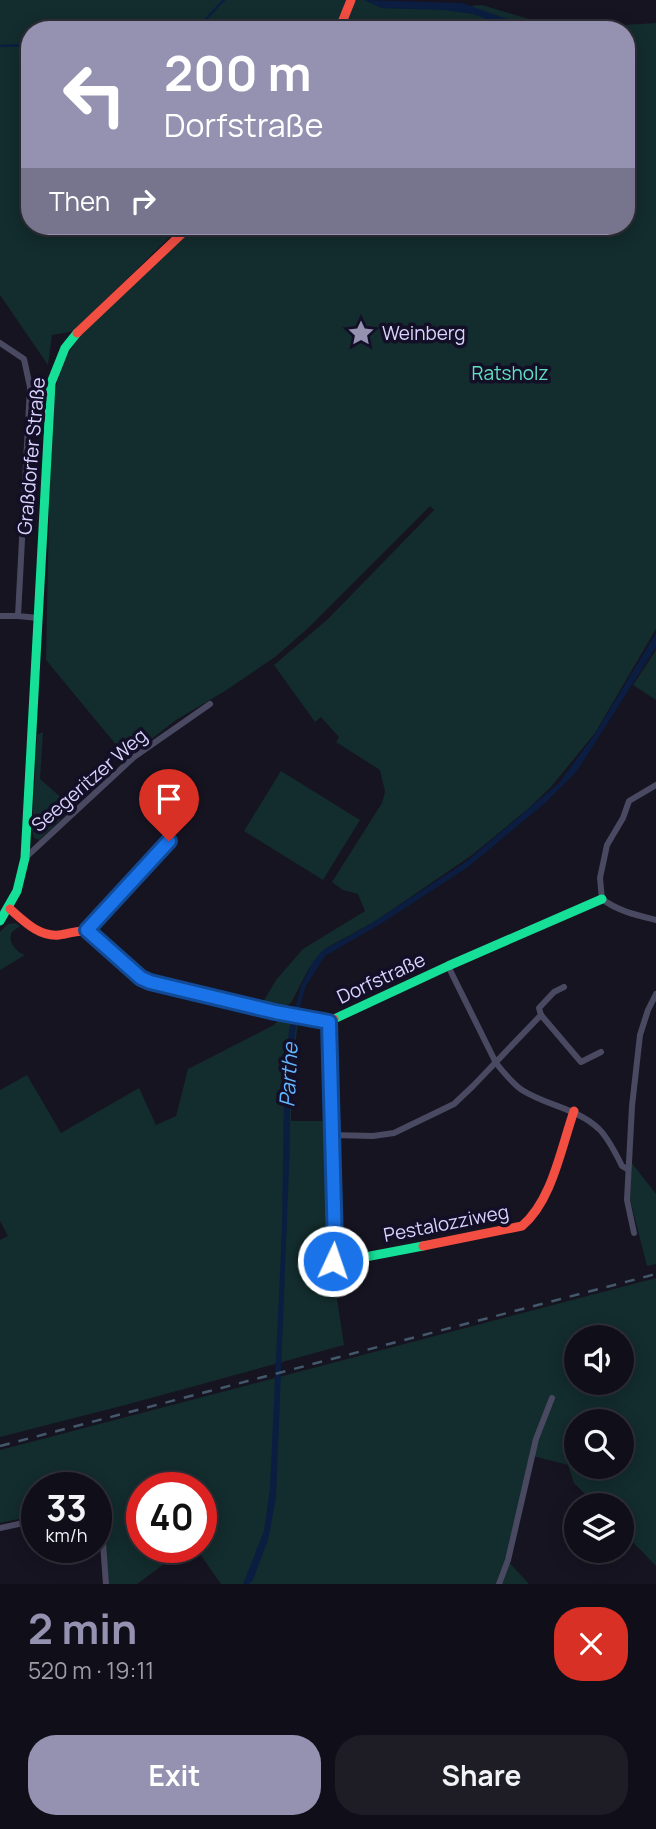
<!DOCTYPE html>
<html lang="en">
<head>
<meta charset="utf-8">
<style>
	:root { --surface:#100f19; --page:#1e1d26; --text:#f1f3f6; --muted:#9c9ca2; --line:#302f38; --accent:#9591b1 }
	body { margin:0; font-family:Manrope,sans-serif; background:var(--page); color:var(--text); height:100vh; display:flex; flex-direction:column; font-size:26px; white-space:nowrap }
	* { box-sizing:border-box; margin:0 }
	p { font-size:23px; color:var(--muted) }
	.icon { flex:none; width:38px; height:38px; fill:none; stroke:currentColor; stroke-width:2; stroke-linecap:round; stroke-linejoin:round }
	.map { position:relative; height:1584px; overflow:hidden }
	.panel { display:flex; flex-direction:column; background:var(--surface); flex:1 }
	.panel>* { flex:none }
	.banner { position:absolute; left:21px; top:21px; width:614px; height:214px; border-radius:28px; box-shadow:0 4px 18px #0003,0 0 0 2px var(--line); background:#9591b1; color:#fff; overflow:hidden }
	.tools { position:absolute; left:564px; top:1325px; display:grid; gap:14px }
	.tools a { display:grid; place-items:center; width:70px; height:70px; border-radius:50%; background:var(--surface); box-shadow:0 4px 18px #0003,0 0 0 2px var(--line); font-size:35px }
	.speed { position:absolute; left:21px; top:1472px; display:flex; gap:14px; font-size:35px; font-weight:700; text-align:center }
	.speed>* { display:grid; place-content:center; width:91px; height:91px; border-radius:50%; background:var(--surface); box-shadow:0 4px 18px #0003,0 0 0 2px var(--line); line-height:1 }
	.speed small { font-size:18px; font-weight:400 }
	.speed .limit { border:10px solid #d22; background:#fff; color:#111 }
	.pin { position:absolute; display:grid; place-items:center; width:60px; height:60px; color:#fff; margin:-72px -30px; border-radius:50% 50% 50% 0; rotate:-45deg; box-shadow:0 0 7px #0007 }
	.pin .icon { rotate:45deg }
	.me { position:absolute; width:77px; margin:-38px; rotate:3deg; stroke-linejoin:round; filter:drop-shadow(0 0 5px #0008) }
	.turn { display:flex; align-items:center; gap:24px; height:147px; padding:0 28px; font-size:32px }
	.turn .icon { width:91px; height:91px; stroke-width:2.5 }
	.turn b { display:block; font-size:49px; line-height:60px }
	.then { display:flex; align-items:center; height:66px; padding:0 28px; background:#0003; gap:14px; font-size:26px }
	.round { display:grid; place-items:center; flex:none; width:74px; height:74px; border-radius:28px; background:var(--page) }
	.summary { display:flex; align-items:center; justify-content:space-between; height:119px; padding:0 28px }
	h1 { font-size:42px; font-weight:700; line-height:52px; color:var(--accent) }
	.cta { display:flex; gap:14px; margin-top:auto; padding:14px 28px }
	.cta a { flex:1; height:80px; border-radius:28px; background:var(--accent); color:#fff; font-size:28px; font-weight:700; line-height:80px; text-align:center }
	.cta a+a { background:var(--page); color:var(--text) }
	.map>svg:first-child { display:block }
</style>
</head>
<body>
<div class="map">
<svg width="656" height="1584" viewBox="0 0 656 1584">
	<rect width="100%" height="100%" fill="#161421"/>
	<!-- green -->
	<g fill="#132c2d" fill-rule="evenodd">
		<polygon points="0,0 365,0 382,8 436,9 482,5 562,29 656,23 656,629 595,733 551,787 529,808 472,855 374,922 328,947 308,970 291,1003 280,1008 263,1002 276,980 303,949 365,911 358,894 343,890 332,882 382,803 385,792 380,770 336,742 339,737 321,717 315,722 274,665 328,619 434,510 430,506 306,630 275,657 225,691 176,720 127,758 46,660 50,461 54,396 61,366 80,334 192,226 626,226 626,30 30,30 30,226 181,226 74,331 52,335 48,365 0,295"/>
		<polygon points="656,650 656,700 633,685"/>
		<polygon points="43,732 40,779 73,808 39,840 34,838 32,830 37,735"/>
		<polygon points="281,771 360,820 323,880 244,831"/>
		<path d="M15 923 20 926 12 932C7 941 16 952 25 955L0 970V932L8 924Z"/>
		<polygon points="280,1018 298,1022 292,1070 291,1121 327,1121 331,1259 344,1345 129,1404 0,1437 0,1240 8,1236 0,1221 0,1090 27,1075 61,1133 139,1088 156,1125 176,1116 188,1069 274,1025"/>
		<polygon points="631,1162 656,1194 656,1264 647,1266 630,1199"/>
		<path d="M656 1278V1566L621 1530V1505H596L574 1483 568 1465 533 1456 508 1561 529 1584H221L195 1547H201V1488H142V1547H187L137 1584H109L101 1515 96 1506V1488H37V1515L0 1523V1450ZM576 1337H621V1382H576ZM576 1421H621V1466H576Z"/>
	</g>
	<!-- water -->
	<g fill="#0b1e41">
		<polygon points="364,0 462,3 538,30 516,30 473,14 444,10 382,8"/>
		<polygon points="656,633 656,647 577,771 545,803 468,867 382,923 325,956 305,988 296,1024 290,1091 290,1143 276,1498 268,1540 253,1580 249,1584 243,1584 264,1531 270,1488 282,1229 284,1090 289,1030 301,986 312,963 322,951 369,925 467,861 559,783 595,734"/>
	</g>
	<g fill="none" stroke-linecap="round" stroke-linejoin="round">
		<!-- stream -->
		<g stroke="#0b1e41" stroke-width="2.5">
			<polyline points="186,30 205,20 224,0"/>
			<polyline points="0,46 30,45"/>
		</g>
		<!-- street -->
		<g stroke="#4a4962" stroke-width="6">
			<polyline points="0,343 24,359 30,387 18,616 38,618"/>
			<polyline points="0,616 18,616"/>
			<path d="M656 785 629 801 623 818 607 845 600 878 602 899C618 911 636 915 656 920"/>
			<polyline points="25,858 134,757 210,704"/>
			<polyline points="87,931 169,841"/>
			<path d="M448 966 496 1063C504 1073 512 1083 522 1090 547 1106 577 1108 599 1129 609 1139 616 1154 622 1166L627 1169"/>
			<polyline points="564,987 554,992 539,1008 541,1015 581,1062 601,1052"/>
			<polyline points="332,1135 373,1136 394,1133 454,1104 473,1086 541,1015"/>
			<polyline points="634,1233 627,1200 632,1106 640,1035 648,1010 656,994"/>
			<polyline points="96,1512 103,1543 106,1584"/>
			<polyline points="0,1528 37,1520"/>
			<polyline points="499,1584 508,1560 536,1439 552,1398"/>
		</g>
		<!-- fast -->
		<g stroke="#16e098" stroke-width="9">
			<polyline points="0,921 17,891 25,858 51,383 65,348 77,333"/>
			<polyline points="334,1019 448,966 602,899"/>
			<polyline points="329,1022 335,1245 333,1261 339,1262 423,1246"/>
		</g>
		<!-- jam -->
		<g stroke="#f24e42" stroke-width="9">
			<polyline points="339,30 351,0"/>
			<polyline points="77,333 190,226"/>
			<path d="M10 909C24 921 39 937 59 935 69 934 77 930 87 931L141 978 150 982 275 1012 329 1022 334 1019"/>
			<path d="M423 1246 522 1226C552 1201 561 1148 574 1111"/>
		</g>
		<!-- rail -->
		<polyline stroke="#43596b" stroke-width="2.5" stroke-dasharray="10 9" stroke-linecap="butt" points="0,1446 656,1274"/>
	</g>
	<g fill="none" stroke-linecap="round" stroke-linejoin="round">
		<!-- route casing -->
		<g stroke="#114b97" stroke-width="18">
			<polyline id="route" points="169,841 87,930 141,978 150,982 275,1012 329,1022 335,1245 333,1261"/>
		</g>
		<!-- route -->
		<use href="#route" stroke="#1a73e8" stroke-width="12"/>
	</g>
	<!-- icons -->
	<defs>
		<g id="sight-bare" transform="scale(2.1)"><path d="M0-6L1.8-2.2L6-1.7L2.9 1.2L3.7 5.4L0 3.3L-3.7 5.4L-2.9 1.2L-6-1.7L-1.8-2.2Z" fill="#9591b1" stroke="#130f26" stroke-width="2.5" paint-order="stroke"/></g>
	</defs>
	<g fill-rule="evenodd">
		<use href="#sight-bare" x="361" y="333"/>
	</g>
	<g text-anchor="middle" stroke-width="7" stroke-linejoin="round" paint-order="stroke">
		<!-- poi labels -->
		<g font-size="19" fill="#d9d4ff" stroke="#130f26" text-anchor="start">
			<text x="382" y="340">Weinberg</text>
		</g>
		<!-- park labels -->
		<g font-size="19" fill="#5fe0c0" stroke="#130f26">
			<text x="510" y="380">Ratsholz</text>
		</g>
		<!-- street labels -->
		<g font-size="19" fill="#d9d4ff" stroke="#130f26">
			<text transform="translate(31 456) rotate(-85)" y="7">Graßdorfer Straße</text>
			<text transform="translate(89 780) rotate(-41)" y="7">Seegeritzer Weg</text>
			<text transform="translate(381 978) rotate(-25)" y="7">Dorfstraße</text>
			<text transform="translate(446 1223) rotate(-11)" y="7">Pestalozziweg</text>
		</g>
		<!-- water labels -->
		<g font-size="21" font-style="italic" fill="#62b6ff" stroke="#130f26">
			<text transform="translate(289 1075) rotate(-87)" y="7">Parthe</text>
		</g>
	</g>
</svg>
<div class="tools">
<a><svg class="icon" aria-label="sound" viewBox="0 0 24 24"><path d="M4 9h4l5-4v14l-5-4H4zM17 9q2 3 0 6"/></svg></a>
<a><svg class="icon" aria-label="search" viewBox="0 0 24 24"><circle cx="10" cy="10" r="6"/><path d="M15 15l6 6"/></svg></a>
<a><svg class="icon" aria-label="layers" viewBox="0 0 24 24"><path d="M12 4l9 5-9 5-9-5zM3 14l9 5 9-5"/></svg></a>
</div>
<div class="speed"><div>33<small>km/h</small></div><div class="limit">40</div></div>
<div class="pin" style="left:169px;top:841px;background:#d93025"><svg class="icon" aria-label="arrive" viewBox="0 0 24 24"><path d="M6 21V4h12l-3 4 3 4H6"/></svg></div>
<svg class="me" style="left:333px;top:1261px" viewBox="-20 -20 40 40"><circle r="17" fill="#1a73e8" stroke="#fff" stroke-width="3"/><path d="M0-11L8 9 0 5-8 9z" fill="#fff"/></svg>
<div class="banner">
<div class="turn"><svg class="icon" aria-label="left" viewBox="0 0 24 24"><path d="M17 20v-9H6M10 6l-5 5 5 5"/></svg><div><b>200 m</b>Dorfstraße</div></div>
<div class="then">Then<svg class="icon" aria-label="right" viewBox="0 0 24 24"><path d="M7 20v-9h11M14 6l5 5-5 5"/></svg></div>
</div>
</div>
<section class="panel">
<div class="summary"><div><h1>2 min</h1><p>520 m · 19:11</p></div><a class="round" style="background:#d93025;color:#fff"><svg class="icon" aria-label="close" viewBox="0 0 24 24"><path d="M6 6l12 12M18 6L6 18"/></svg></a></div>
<div class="cta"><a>Exit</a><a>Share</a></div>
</section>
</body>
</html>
